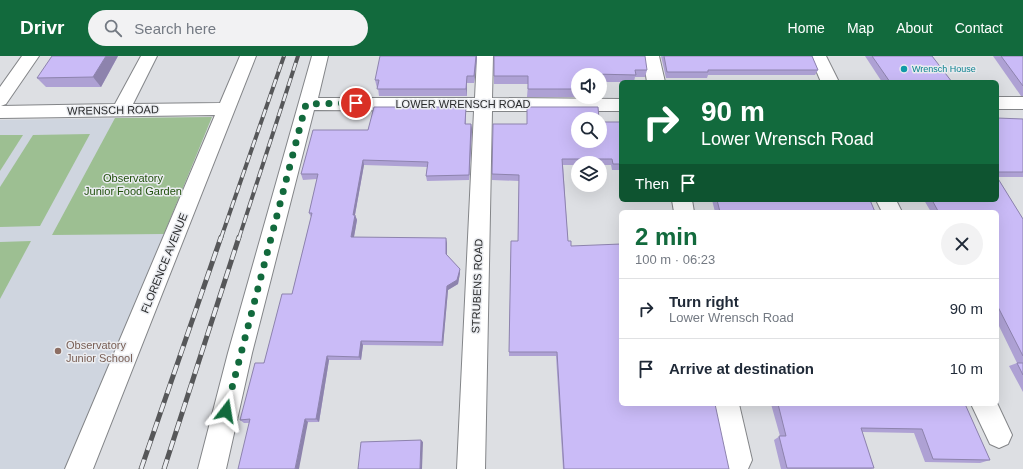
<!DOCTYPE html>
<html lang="en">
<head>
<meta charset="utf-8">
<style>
	:root { --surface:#fff; --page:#f2f2f3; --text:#1f2937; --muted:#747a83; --line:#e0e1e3; --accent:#126a3d }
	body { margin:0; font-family:Helvetica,sans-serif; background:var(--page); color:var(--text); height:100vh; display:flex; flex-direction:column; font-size:15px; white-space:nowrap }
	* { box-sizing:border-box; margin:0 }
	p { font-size:13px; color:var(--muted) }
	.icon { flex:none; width:22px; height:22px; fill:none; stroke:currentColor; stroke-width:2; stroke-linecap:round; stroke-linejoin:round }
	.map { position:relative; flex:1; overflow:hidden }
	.panel { position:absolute; left:619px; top:154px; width:380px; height:196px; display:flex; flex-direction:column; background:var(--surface); border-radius:6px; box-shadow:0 4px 16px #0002 }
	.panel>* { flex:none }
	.guide { position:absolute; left:619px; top:24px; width:380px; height:122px; border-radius:6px; box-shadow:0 4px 16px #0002; background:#126a3d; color:#fff; overflow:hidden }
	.tools { position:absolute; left:571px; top:12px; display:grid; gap:8px }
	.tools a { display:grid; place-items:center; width:36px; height:36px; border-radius:50%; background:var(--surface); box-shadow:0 4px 16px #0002; font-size:20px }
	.pin { position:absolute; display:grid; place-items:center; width:34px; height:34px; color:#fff; margin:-17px; border:2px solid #fff; border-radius:50%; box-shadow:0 1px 4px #0007 }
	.me { position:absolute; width:44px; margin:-22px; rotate:14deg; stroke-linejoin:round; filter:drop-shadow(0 0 3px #0008) }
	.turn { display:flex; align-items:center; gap:14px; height:84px; padding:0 16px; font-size:18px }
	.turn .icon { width:52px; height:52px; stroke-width:2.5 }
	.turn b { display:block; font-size:28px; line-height:34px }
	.then { display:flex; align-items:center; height:38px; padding:0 16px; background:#0003; gap:8px; font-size:15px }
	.round { display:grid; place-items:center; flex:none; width:42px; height:42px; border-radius:21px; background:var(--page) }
	.overview { display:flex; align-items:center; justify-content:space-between; height:68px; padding:0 16px }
	h1 { font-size:24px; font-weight:600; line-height:30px; color:var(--accent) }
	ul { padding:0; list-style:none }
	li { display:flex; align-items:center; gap:12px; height:60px; padding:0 16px; border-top:1px solid var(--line) }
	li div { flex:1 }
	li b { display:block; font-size:15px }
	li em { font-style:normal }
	header { display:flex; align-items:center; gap:24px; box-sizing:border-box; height:56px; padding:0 20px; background:var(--accent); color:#fff }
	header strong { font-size:19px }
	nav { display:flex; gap:22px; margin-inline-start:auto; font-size:14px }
	.search { width:280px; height:36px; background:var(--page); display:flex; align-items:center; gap:10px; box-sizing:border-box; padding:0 14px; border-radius:22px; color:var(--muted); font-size:15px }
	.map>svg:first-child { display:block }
</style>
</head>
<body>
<header>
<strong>Drivr</strong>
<div class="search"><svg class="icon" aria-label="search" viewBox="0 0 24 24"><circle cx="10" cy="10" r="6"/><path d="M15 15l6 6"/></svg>Search here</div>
<nav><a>Home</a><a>Map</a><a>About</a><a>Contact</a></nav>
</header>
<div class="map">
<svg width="1023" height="413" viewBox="0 0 1023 413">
	<rect width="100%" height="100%" fill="#dddfe3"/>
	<!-- built -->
	<polygon fill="#cfd5df" points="212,61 68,413 0,413 0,64"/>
	<!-- green -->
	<g fill="#9dbf92">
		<polygon points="212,61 164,178 52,179 115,62"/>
		<polygon points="90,78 40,170 0,171 0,131 33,79"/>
		<polygon points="0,79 23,79 0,115"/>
		<polygon points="31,185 0,243 0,186"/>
	</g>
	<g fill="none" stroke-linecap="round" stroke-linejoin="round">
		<!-- minor casing -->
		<g stroke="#838588" stroke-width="2">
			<g id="minor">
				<polygon points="22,0 39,0 6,48 1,50 115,48 141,0 157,0 133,48 220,47 240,0 256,0 93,413 65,413 215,59 0,62 0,31"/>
				<polygon points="312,0 328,0 318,42 475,42 477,0 493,0 492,42 621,43 621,55 492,55 485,413 457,413 474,55 314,54 252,297 226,413 198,413 228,297"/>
				<polygon points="643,0 659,0 665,26 647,26"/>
				<polygon points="810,0 826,0 839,26 821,26"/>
				<rect x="997" y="41" width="26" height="12"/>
				<polygon points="672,144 692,144 694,156 674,156"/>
				<polygon points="876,144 896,144 902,156 882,156"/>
				<polygon points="997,347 1012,379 1008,388 999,392 990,388 971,348"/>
				<polygon points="713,348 739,348 752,404 748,413 728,413 724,404"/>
			</g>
		</g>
		<!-- minor -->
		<use href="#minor" fill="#fff" fill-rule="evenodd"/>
		<!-- rail-far1 casing -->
		<g stroke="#565759" stroke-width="4">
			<g id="rail-far1">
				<polyline points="221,182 284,0"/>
				<polyline points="239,182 298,0"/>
			</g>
		</g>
		<!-- rail casing -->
		<g stroke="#565759" stroke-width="5">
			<g id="rail">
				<polyline points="141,413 221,181"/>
				<polyline points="164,413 239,181"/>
			</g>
		</g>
		<!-- rail-far1 -->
		<use href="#rail-far1" stroke="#eaecf0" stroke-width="2.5" stroke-dasharray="8" stroke-linecap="butt"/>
		<!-- rail -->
		<use href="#rail" stroke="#eaecf0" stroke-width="3.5" stroke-dasharray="10" stroke-linecap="butt"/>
	</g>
	<!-- wall -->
	<g fill="#aea1d4">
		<polygon points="118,0 101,31 46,31 37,22"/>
		<polygon points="477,0 474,27 467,27 467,40 379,40 378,32 377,32 375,24"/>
		<polygon points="494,0 647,14 645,21 635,21 634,26 600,26 600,19 578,19 578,41 595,41 527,41 528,28 494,28"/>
		<polygon points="661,0 812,0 818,14 815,19 708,19 707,22 666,22"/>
		<polygon points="865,0 932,0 952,26 882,26"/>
		<polygon points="993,0 1023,0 1023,40 1021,40"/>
		<polygon points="466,51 466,68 471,68 472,73 469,124 427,125 426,120 427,111 364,109 355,159 357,164 354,181 447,187 447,199 460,213 460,217 458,228 448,234 443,290 363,289 361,304 329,304 319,366 244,367 240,364 292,238 311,161 309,157 317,123 303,124 301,118 368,74"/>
		<polygon points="997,62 1023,63 1023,121 997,121 1023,163 1023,336 1009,310 1017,307 997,266 997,156 931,156 924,144 997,144"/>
		<polygon points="621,66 621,114 612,114 611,109 600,109 600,107 578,107 578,109 563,109 568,185 571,190 621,348 729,413 563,413 556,300 509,300 511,185 518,185 519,125 492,124 492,118 578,85"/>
		<polygon points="712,144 870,144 875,156 715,156"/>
		<polygon points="771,348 965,348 990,404 980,407 925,406 914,377 862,376 874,412 871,413 781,413 774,384 780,380"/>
	</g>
	<!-- shaded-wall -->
	<g fill="#8d83ad">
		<polygon points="106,0 118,0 101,31 93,21"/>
		<polygon points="476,0 477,0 474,27 474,20"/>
		<polygon points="467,20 467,40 466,33"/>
		<polygon points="471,68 472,73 469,124 469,119"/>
		<polygon points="363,104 364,109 354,164 353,159"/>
		<polygon points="355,159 357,164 353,186 351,181"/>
		<polygon points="446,182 447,187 447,203 446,198"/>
		<polygon points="460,213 460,217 458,228 448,234 443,290 442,286 447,230"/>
		<polygon points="361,285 363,289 361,304 359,301"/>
		<polygon points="327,300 329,304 319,366 316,363"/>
		<polygon points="305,363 308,366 299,413 295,413"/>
		<polygon points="421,384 423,386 422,413 420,413"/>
	</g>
	<!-- building -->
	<g fill="#cabbf7" stroke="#8d83ad">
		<polygon points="52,0 106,0 93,21 37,22"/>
		<polygon points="380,0 476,0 474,20 467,20 466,33 377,33 379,24 375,24"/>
		<polygon points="494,0 645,0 647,14 635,14 636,19 594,18 595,19 578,19 578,33 528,33 528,20 494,20"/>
		<polygon points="664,0 812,0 818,14 708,14 708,16 667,16"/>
		<polygon points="872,0 932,0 952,26 890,26"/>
		<polygon points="1001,0 1023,0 1023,30"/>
		<polygon points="374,51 466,51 465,68 471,68 469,119 426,120 428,106 363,104 353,159 355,159 351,181 446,182 446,198 460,213 457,224 447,230 442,286 361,285 359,301 327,300 316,363 305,363 295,413 238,413 250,363 240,364 255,307 264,307 282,238 292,238 312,157 309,157 318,118 301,118 313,74 368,74"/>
		<polygon points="527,51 598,51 599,63 578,63 578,85 600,85 600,66 621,66 621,108 613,108 612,103 562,103 568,185 571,185 571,190 621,188 621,348 715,348 729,413 564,413 557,296 509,296 511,185 518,185 519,119 492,118 493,68 527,68"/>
		<polygon points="997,62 1023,63 1023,116 997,116"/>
		<polygon points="997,121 1023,163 1023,300 997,249 997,156 950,156 950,155 938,155 932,144 997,144"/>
		<polygon points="717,144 870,144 875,156 720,156"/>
		<polygon points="1017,307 1023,307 1023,319"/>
		<polygon points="778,348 965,348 990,404 933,403 922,373 861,372 874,412 787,412 779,380 786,380"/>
		<polygon points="421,384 420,413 358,413 361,386"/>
	</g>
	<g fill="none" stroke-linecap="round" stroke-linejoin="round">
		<!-- route -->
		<polyline stroke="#126a3d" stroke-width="7" stroke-dasharray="0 12.6" points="226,355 306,48 356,47"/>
	</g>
	<!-- markers -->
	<circle fill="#0f9aa8" stroke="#eaecf0" stroke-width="1.5" cx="904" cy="13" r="4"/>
	<circle fill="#8d6e63" stroke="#eaecf0" stroke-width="1.5" cx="58" cy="295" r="4"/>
	<g text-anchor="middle" stroke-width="3" stroke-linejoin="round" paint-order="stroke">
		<!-- far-culture labels -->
		<g font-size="9" fill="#0d838f" stroke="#eaecf0" text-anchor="start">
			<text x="912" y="16">Wrensch House</text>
		</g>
		<!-- street labels -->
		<g font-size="11" fill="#292a2b" stroke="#eaecf0">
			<text x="463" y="52">LOWER WRENSCH ROAD</text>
			<text transform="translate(113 54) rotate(-1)" y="4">WRENSCH ROAD</text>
			<text transform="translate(164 207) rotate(-68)" y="4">FLORENCE AVENUE</text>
			<text transform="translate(477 230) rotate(-88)" y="4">STRUBENS ROAD</text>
		</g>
		<!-- park labels -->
		<g font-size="11" fill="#21500c" stroke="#eaecf0">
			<text x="133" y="126">Observatory<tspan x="133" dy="13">Junior Food Garden</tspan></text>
		</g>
		<!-- education labels -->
		<g font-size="11" fill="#785e54" stroke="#eaecf0" text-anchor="start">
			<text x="66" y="293">Observatory<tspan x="66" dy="13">Junior School</tspan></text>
		</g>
	</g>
</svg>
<div class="tools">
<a><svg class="icon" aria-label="sound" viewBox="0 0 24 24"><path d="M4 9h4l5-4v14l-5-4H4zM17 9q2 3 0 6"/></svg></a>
<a><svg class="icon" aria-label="search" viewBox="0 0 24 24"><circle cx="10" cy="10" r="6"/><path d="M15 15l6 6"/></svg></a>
<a><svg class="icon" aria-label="layers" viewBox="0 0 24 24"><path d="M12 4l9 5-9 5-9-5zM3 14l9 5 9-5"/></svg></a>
</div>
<div class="pin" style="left:356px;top:47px;background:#d93025"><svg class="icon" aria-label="arrive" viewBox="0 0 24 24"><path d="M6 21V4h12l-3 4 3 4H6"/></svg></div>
<svg class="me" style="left:226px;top:355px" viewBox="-20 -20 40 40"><path d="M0-17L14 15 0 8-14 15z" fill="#126a3d" stroke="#fff" stroke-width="4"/></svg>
<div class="guide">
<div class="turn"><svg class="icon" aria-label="right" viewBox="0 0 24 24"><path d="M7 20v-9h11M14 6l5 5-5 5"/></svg><div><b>90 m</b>Lower Wrensch Road</div></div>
<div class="then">Then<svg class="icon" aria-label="arrive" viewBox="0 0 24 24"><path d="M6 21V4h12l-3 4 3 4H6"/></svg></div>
</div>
<section class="panel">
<div class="overview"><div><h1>2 min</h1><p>100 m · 06:23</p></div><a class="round"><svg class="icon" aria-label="close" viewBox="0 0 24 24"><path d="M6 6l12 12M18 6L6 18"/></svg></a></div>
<ul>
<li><svg class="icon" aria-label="right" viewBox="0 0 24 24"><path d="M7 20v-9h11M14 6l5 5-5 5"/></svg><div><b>Turn right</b><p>Lower Wrensch Road</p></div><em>90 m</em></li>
<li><svg class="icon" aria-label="arrive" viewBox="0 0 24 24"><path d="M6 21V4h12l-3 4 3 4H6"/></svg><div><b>Arrive at destination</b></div><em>10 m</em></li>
</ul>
</section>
</div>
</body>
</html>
